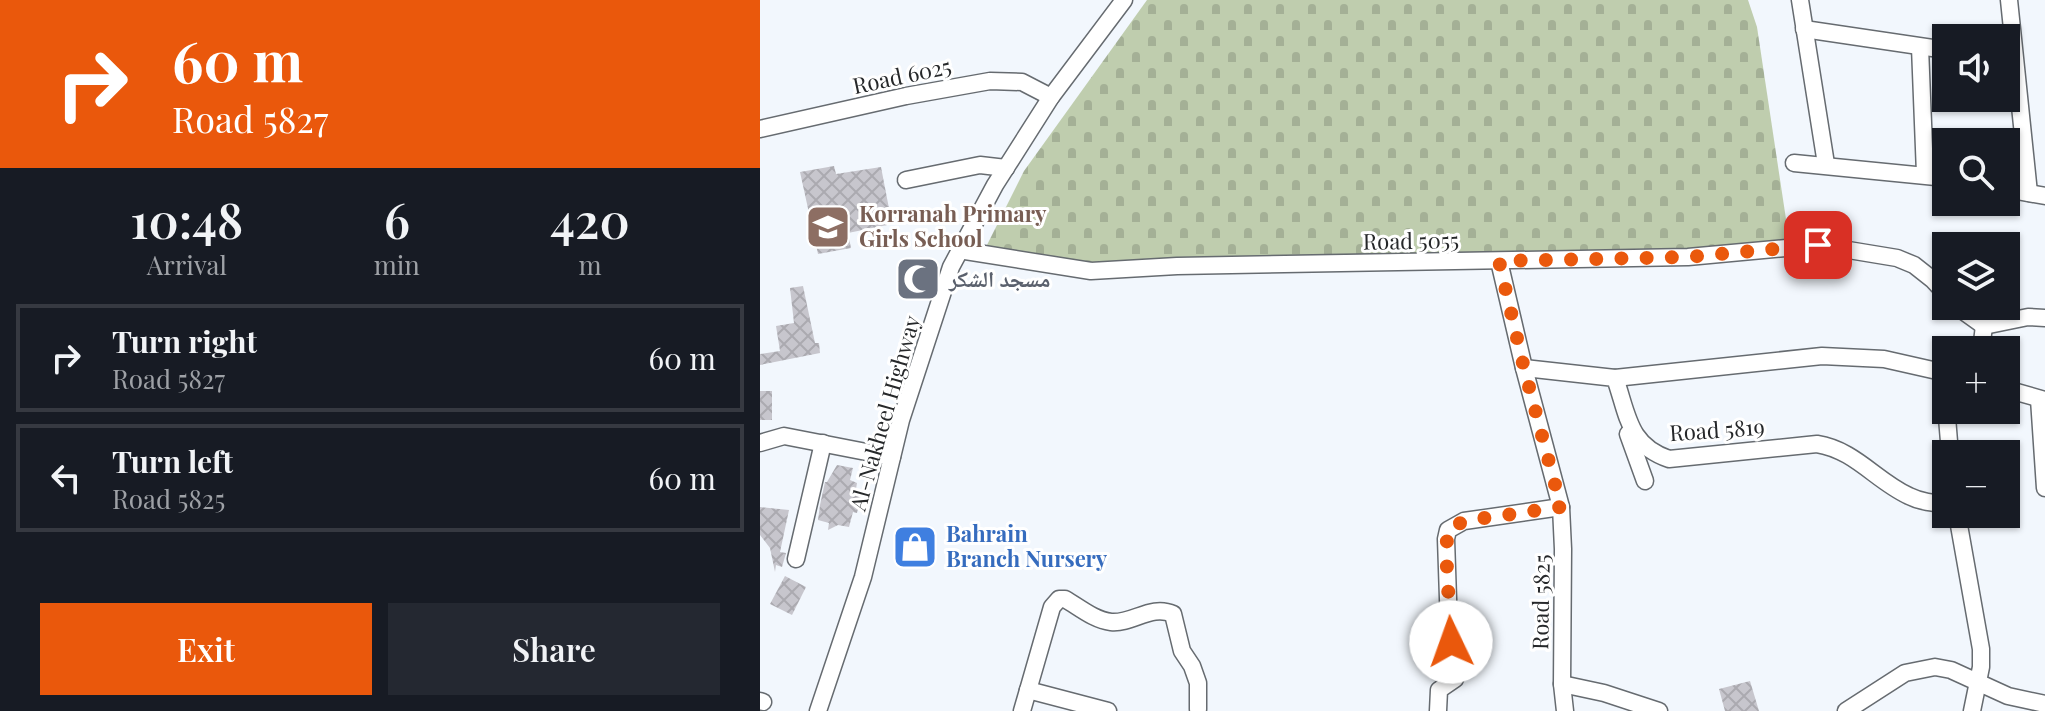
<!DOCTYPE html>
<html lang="en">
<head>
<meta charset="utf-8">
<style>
	:root { --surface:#171b24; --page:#242831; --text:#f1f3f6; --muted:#9ea1a6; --line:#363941; --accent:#ea580c }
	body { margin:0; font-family:"Playfair Display","Noto Naskh Arabic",serif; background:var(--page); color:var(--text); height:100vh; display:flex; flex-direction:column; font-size:30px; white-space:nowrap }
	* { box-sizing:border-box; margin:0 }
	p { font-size:26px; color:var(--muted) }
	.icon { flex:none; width:44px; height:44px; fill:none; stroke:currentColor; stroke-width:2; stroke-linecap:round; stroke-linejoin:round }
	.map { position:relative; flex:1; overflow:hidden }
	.drawer { display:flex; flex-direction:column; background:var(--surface); width:760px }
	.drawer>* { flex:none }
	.hud { background:#ea580c; color:#fff; overflow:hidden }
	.controls { position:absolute; left:1172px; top:24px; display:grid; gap:16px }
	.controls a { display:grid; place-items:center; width:88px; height:88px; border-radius:0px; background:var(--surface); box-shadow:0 2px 6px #0004; font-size:40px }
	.pin { position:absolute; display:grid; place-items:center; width:68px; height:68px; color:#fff; margin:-34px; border-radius:16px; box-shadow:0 4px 12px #0006 }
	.me { position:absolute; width:88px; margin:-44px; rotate:357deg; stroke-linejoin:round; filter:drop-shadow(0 0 6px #0008) }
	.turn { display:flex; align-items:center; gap:28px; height:168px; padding:0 40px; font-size:36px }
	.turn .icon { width:104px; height:104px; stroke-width:2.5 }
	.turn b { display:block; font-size:56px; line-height:68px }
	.eta { display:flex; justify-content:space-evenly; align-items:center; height:136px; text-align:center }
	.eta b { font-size:48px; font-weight:600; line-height:56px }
	.button { display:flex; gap:16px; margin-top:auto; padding:16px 40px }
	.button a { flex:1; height:92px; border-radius:0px; background:var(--accent); color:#fff; font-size:32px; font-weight:600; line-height:92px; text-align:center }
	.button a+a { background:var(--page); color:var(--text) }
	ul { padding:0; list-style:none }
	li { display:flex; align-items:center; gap:24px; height:108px; margin:0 16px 12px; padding:0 24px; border:4px solid var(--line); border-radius:0px }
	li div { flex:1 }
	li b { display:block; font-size:30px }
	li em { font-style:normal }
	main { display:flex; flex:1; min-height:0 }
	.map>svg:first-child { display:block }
</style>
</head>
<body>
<main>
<section class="drawer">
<div class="hud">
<div class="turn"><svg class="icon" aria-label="right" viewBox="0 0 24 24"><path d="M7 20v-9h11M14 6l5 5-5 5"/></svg><div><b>60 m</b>Road 5827</div></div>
</div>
<div class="eta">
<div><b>10:48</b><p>Arrival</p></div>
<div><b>6</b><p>min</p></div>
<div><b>420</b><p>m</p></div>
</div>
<ul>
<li><svg class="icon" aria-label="right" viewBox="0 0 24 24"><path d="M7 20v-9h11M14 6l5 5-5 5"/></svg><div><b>Turn right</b><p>Road 5827</p></div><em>60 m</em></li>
<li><svg class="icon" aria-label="left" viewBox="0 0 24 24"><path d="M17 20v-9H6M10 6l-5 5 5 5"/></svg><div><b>Turn left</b><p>Road 5825</p></div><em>60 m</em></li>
</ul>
<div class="button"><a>Exit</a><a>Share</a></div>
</section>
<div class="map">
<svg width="1285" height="711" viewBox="0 0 1285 711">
	<defs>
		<pattern id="cemetery-stones" width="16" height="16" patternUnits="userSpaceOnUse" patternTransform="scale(2)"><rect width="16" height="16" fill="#bfcdae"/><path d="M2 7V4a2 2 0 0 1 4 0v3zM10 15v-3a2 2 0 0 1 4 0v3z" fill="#a4b096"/></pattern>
		<pattern id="building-cross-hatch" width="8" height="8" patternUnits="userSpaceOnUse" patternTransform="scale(2)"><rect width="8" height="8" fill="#c7c6cd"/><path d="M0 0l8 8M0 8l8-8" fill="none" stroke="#abaab0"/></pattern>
	</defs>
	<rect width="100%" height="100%" fill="#f2f7fd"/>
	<!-- cemetery -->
	<polygon fill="url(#cemetery-stones)" points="387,0 988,0 997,27 1029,239 956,249 326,267 226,247 264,171"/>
	<!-- building -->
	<g fill="url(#building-cross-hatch)">
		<polygon points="74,166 76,174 121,167 132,224 88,233 91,248 58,254 40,172"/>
		<polygon points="43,286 55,343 59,343 60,353 0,365 0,354 20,351 16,326 34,323 30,288"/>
		<rect x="0" y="391" width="12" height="29"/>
		<polygon points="77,465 93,468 90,480 97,483 96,489 102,491 97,513 93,512 89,527 78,525 68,530 69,523 58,520 60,505 65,482 67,482"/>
		<polygon points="0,507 29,510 20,552 26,553 22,567 16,565 15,572 10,548 0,535"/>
		<polygon points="25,576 46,587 32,615 10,604"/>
		<polygon points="990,681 999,711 965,711 959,689"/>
	</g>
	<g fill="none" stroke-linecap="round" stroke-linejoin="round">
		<!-- minor casing -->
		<g stroke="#666b70" stroke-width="19">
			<g id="minor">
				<polyline points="1040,0 1066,164"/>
				<polyline points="1249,0 1269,193"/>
				<polyline points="1044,29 1186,50"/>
				<polyline points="1160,47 1165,174"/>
				<polyline points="0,129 146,96 230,81 262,82 291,97"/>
				<polyline points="1034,163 1186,178"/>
				<polyline points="146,180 220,165 246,168"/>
				<polyline points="1246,189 1285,196"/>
				<polyline points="199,250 331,271 417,266 928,257 1058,245 1137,258 1154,265 1173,280 1186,294"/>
				<polyline points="739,261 764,368 801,507 803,549 802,684 805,711"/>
				<polyline points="1196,306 1224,326 1268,317 1285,318"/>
				<polyline points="1221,350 1224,326"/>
				<path d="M764 368 855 378C868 415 868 445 909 459L1057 444C1095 450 1116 481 1149 496 1161 502 1173 503 1186 504"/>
				<polyline points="855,378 1062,356 1124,359 1186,373"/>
				<polyline points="1246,389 1285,400"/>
				<polyline points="1279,399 1285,488"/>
				<polyline points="1186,405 1190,454"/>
				<polyline points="868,434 885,481"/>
				<polyline points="0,443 24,436 132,457"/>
				<polyline points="1197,514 1221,649 1221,667 1212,711"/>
				<polyline points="36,559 63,443"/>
				<polyline points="802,684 844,693 899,711"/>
				<polyline points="268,690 348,711"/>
				<polyline points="0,701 3,702"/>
				<polyline points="58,711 103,577 141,420 191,267 235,185 291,97 364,0"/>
				<path d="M262 711 292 607 299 599H305C319 607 334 620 351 622 373 624 391 604 413 614L422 651 432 666 438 683V709"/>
				<polyline points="678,711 679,690 695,679 697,673 689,628 686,539 688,530 704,521 801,507"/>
				<polyline points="1086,711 1145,673 1175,667 1191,670 1248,696 1285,704"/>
			</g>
		</g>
		<!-- minor -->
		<use href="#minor" stroke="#fff" stroke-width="16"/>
	</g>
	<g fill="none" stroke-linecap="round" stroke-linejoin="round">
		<!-- route -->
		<polyline stroke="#ea580c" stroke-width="14" stroke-dasharray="0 25.2" points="691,642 686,550 688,530 704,521 801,507 764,368 739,261 928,257 1058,245"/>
	</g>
	<!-- icons -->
	<defs>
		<g id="school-square" transform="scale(2.3)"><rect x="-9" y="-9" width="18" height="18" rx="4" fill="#8d6e63" stroke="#fff"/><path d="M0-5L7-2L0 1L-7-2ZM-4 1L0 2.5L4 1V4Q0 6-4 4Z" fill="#fff"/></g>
		<g id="mosque-square" transform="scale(2.3)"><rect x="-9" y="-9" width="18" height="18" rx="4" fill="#6b7280" stroke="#fff"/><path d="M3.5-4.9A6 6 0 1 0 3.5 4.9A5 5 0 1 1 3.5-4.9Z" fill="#fff"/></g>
		<g id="shop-square" transform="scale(2.3)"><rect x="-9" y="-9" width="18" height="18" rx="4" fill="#3f7fe0" stroke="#fff"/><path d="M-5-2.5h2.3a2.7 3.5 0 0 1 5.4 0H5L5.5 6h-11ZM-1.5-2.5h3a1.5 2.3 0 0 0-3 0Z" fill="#fff"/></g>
	</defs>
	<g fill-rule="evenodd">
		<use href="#school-square" x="68" y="227"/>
		<use href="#mosque-square" x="158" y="279"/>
		<use href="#shop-square" x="155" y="547"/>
	</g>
	<g text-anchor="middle" stroke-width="6" stroke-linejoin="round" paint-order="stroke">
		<!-- street labels -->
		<g font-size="22" fill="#26282a" stroke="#fff">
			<text transform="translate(142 76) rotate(-12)" y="8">Road 6025</text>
			<text transform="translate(651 241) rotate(-1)" y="8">Road 5055</text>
			<text transform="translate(125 413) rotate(-74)" y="8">Al-Nakheel Highway</text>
			<text transform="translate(957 430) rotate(-4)" y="8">Road 5819</text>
			<text transform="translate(781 602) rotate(-89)" y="8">Road 5825</text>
		</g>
		<!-- education labels -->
		<g font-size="22" font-weight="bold" fill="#785e54" stroke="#fff" text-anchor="start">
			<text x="99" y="222">Korranah Primary<tspan x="99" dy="25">Girls School</tspan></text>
		</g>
		<!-- worship labels -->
		<g font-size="22" font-weight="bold" fill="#5b616d" stroke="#fff" text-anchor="start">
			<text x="189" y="287">مسجد الشكر</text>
		</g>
		<!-- shop labels -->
		<g font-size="22" font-weight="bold" fill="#366cbe" stroke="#fff" text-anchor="start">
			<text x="186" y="542">Bahrain<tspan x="186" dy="25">Branch Nursery</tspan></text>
		</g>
	</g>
</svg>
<div class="controls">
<a><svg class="icon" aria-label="sound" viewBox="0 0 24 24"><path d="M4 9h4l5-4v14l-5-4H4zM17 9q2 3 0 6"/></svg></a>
<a><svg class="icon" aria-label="search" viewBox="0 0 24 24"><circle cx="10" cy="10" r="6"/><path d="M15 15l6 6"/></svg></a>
<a><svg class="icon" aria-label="layers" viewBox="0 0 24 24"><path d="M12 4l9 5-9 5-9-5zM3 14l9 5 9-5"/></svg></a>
<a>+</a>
<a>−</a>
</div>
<div class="pin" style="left:1058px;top:245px;background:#d93025"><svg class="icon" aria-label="arrive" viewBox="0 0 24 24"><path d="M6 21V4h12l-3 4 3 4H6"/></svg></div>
<svg class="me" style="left:691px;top:642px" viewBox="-20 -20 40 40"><circle r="19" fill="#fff"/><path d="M0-13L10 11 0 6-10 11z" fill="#ea580c"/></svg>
</div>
</main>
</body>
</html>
